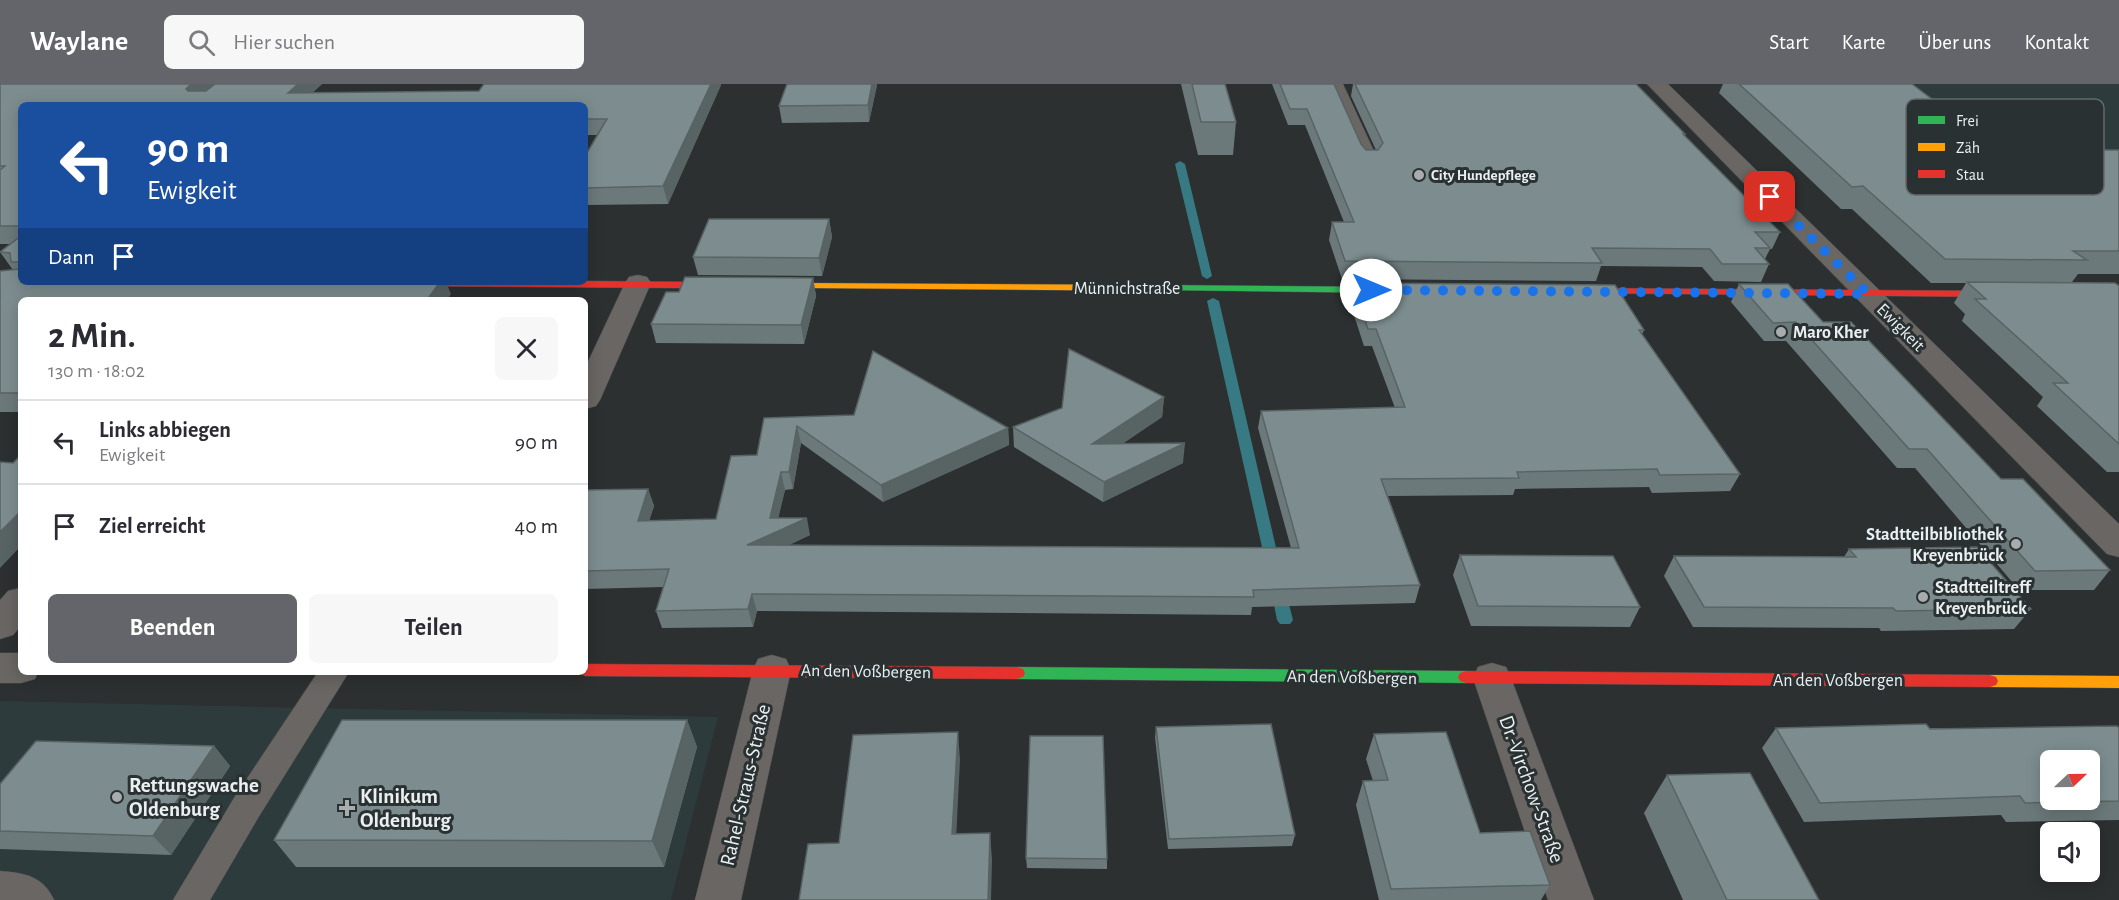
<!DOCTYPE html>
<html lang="de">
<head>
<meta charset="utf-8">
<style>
	:root { --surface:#fff; --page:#f7f7f7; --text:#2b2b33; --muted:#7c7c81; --line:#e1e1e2; --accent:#63656a }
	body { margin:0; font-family:"Alegreya Sans",sans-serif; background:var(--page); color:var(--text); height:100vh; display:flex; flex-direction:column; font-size:22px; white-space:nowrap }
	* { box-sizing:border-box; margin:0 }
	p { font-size:20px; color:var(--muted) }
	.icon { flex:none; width:33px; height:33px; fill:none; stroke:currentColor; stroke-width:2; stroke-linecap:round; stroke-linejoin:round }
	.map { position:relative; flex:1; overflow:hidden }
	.sheet { position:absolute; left:18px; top:213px; width:570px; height:378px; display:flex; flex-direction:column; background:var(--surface); border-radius:9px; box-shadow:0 3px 15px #0003 }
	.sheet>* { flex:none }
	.top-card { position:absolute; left:18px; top:18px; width:570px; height:183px; border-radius:9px; box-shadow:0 3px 15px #0003; background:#1a4fa0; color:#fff; overflow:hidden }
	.needle { width:39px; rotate:68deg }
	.controls { position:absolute; left:2040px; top:666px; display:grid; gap:12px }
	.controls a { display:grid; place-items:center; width:60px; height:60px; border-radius:9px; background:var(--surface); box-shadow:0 3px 15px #0003; font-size:30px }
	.pin { position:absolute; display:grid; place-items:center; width:51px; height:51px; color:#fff; margin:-26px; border-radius:12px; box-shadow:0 3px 9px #0006 }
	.me { position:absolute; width:66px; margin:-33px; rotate:90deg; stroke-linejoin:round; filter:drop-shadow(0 0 4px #0008) }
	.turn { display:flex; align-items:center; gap:21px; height:126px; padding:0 30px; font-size:27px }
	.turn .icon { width:78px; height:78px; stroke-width:2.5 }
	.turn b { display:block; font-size:42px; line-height:51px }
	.then { display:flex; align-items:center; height:57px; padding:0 30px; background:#0003; gap:12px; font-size:22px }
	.round { display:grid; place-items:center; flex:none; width:63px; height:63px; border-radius:9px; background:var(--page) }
	.head { display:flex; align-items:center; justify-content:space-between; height:102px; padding:0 30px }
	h1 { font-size:36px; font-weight:700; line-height:45px }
	.button { display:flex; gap:12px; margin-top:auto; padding:12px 30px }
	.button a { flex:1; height:69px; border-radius:9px; background:var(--accent); color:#fff; font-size:24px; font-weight:700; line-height:69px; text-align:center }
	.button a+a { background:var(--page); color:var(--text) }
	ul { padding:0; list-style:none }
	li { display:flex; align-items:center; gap:18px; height:84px; padding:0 30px; border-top:2px solid var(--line) }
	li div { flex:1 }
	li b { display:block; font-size:22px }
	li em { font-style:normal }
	header { display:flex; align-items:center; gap:36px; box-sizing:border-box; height:84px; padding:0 30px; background:var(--accent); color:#fff }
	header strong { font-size:28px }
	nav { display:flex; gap:33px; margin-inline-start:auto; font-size:21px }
	.search { width:420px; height:54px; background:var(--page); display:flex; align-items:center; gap:15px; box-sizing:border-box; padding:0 21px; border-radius:9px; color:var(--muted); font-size:22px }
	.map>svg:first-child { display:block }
</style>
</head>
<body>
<header>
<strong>Waylane</strong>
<div class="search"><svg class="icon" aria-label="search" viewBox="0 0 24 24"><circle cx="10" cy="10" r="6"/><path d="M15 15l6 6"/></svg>Hier suchen</div>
<nav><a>Start</a><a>Karte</a><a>Über uns</a><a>Kontakt</a></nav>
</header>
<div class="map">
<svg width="2119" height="816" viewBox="0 0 2119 816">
	<rect width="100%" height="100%" fill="#2c3030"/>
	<!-- built -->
	<g fill="#2d3b3d">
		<polygon points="1761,0 2119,0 2119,115"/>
		<polygon points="0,617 718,633 671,816 0,816"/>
	</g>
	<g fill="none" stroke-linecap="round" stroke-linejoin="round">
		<!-- stream -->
		<g fill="#387a83" fill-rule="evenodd">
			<polygon points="1180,77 1185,80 1212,192 1207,195 1202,192 1175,80"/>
			<polygon points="1213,214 1219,217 1280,481 1278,485 1268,485 1266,481 1207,217"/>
			<polygon points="1278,500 1283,501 1285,505 1293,536 1290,540 1280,540 1277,536 1271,505 1273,501"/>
		</g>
		<!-- lane casing -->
		<g stroke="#4b4e4e" stroke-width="1">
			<g id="lane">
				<polygon points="1327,0 1343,0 1378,76 1375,80 1363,80 1360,76"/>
				<polygon points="318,588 349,588 258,734 210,816 173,816 234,714"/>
				<path d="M0 787C25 789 43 792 54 816H0Z"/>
			</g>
		</g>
		<!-- street casing -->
		<g stroke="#4b4e4e" stroke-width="1">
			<g id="street">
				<polygon points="1647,0 1668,0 2119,440 2119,473 2107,470"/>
				<polygon points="638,191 647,193 651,199 600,316 596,322 585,325 585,284 625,199 629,193"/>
				<polygon points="21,504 21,542 13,551 0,555 0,516 8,507"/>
				<polygon points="0,569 21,569 21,588 38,588 35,595 21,599 0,599"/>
				<polygon points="772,571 786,575 791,586 741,816 695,816 753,586 758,575"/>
				<polygon points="1492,579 1506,583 1511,594 1594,816 1548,816 1473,594 1478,583"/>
			</g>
		</g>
		<!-- fast casing -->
		<g stroke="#4b4e4e" stroke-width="1">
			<g id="fast">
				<polygon points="1162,201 1394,203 1399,206 1394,209 1158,206 1157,204"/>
				<polygon points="1017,583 1466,587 1472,589 1474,593 1472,597 1466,599 1017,595 1011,593 1009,589 1011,585"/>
			</g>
		</g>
		<!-- slow casing -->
		<g stroke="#4b4e4e" stroke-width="1">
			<g id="slow">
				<polygon points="806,199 1162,201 1167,204 1162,207 802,204 801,202"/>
				<polygon points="1990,591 2119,592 2119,604 1990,603 1984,601 1982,597 1984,593"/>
			</g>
		</g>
		<!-- jam casing -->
		<g stroke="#4b4e4e" stroke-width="1">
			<g id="jam">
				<polygon points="585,197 806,199 811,202 806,205 402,202 397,199"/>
				<polygon points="131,198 336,198 337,200 332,203 136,201"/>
				<polygon points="1575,204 2003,207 2008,210 2003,213 1571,209 1571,205"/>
				<polygon points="585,580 1017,583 1023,585 1025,589 1023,593 1017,595 585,592 578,588 585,588"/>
				<polygon points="1466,587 1990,591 1996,593 1998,597 1996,601 1990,603 1466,599 1460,597 1458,593 1460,589"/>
			</g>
		</g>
		<!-- lane -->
		<use href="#lane" fill="#6a6663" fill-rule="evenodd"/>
		<!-- street -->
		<use href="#street" fill="#6a6663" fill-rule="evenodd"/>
		<!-- fast -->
		<use href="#fast" fill="#30b455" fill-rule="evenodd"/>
		<!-- slow -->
		<use href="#slow" fill="#ff9f0a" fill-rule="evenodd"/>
		<!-- jam -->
		<use href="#jam" fill="#e5322d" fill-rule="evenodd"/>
	</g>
	<!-- wall -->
	<g fill="#6c797b">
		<polygon points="0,0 322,0 312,9 479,7 484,0 721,0 721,1 668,120 585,121 585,72 598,51 585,51 585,21 21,21 21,198 267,198 268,200 451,210 21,216 21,328 0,328 0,187 13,186 0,168 11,160 0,160"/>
		<polygon points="787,0 877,0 869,38 782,39 779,22"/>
		<polygon points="1181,0 1225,0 1236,38 1233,71 1198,71"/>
		<polygon points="1272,0 1334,0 1361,60 1366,66 1376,66 1351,12 1353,0 1636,0 1685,50 1685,52 1780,148 1772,165 1770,165 1765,175 1769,180 1761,198 1714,197 1702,183 1601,182 1596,197 1342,195 1329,156 1332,138 1344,138 1305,41 1288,41"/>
		<polygon points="1723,0 1912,0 1953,31 2093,66 2119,66 2119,190 2078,190 2072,198 2119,202 2119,388 2107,388 2037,322 2043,313 1962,237 1965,230 1954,219 1966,199 1931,199 1852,125 1841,125 1719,9"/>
		<polygon points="829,135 832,153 822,192 698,191 693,173"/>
		<polygon points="813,194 816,212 804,260 656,259 651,240 679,208"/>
		<polygon points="1352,199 1644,246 1642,250 1740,390 1730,407 1652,409 1649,403 1515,405 1513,411 1388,412 1420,501 1415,519 1252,523 1251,531 757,527 753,543 662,544 656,527 663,503 585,505 585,406 648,405 654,422 649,437 716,435 757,371 764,334 1008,344 1009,361 883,418 801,359 793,405 785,406 778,434 810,451 789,461 1291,464 1258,344 1261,327 1395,324 1372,262 1364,262 1349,216"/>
		<polygon points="1739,200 1823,238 2001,395 2110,486 2094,506 2019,506 1915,384 1897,384 1786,257 1764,257 1731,218"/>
		<polygon points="1164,313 1162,333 1122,360 1183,379 1103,418 1014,363 1013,343"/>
		<polygon points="1849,465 2031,525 2014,545 1881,547 1879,544 1693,543 1664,492 1674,472 1844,473"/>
		<polygon points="1460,471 1640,523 1630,543 1471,542 1453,491"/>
		<polygon points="687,636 697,663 664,783 296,783 274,756"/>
		<polygon points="1156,643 1295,751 1292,762 1168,765 1155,654"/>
		<polygon points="1776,644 2119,644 2119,736 2006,738 2001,731 1804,738 1762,664"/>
		<polygon points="1374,650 1480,749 1550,801 1541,816 1379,816 1356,721 1363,697 1373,697 1366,675"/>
		<polygon points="214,662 230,682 171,771 0,765 0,700"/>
		<polygon points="1667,691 1819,816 1683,816 1644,729"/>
		<polygon points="1026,774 1107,775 1107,785 1027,784"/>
	</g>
	<!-- shaded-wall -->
	<g fill="#586364">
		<polygon points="191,0 215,0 194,21 186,5"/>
		<polygon points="298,0 322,0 299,21 288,9"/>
		<polygon points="711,0 721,0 721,1 668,120 663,102"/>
		<polygon points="872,0 877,0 877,2 869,38 868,21"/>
		<polygon points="829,135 832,153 822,192 819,174"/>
		<polygon points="813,194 816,212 804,260 801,241"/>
		<polygon points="258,198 267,198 273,209"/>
		<polygon points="440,198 446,198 451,210 447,216 427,216"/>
		<polygon points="1164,313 1162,333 1092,380 1092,360"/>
		<polygon points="797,342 801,359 793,405 789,388"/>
		<polygon points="1008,344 1009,361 883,418 881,401"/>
		<polygon points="1185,359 1183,379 1103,418 1104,398"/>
		<polygon points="781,388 785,406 775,448 807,434 810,451 751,478 747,461 770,434"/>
		<polygon points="648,405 654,422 643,454 638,437"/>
		<polygon points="21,427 21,462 0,484 0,448"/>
		<polygon points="752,510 757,527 753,543 748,525"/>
		<polygon points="687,636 697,663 664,783 652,757"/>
		<polygon points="958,648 960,676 955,776 952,750"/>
		<polygon points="214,662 230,682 171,771 153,752"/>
		<polygon points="990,749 992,775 991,816 988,816"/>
	</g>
	<!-- building -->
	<g fill="#7d8d8f" stroke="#586364" stroke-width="1.5" fill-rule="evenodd">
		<polygon points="0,0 191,0 186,5 188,7 206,7 215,0 298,0 288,9 479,7 484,0 711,0 663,102 585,104 585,72 607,35 585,35 585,21 21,21 21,142 0,142 0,86 5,82 0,82"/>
		<polygon points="787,0 872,0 868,21 779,22"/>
		<polygon points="1192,0 1225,0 1236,38 1201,38"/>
		<polygon points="1280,0 1334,0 1361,60 1366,66 1378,66 1383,59 1355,0 1636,0 1685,50 1683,50 1780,148 1755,148 1770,164 1755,164 1769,180 1722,180 1710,165 1592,164 1602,179 1345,177 1332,138 1354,138 1307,25 1290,25"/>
		<polygon points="1739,0 1912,0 1953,31 2041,31 2093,66 2119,66 2119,167 2073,167 2087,176 1945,175 1863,102 1852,103"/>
		<polygon points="709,135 829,135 819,174 693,173"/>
		<polygon points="21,152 21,178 11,178 10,169 0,168"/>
		<polygon points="21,182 21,198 258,198 260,200 288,200 290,198 440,198 427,216 21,216 21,309 0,309 0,187 19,185"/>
		<polygon points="685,193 813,194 801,241 651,240 666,208 679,208"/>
		<polygon points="1967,198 2115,199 2119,202 2119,360 2053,299 2068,299 1975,215 1986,215"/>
		<polygon points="1352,199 1615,201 1644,246 1639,246 1740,390 1660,391 1657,385 1517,388 1519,394 1381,395 1420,501 1253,506 1254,513 752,510 748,525 656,527 669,485 585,487 585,406 648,405 638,437 716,435 731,372 757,371 764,334 854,331 873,267 1008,344 881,401 797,342 789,388 781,388 770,434 807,434 747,461 1299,464 1261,327 1405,323 1376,245 1368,245"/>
		<polygon points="1739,200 1788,200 1823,238 1851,238 2001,395 2023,395 2110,486 2035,487 1927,365 1909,365 1796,238 1773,239"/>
		<polygon points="1069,265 1164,313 1092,360 1185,359 1104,398 1013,343 1062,324"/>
		<polygon points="21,371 21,427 0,448 0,378 13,379"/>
		<polygon points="1977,463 2031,525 1896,527 1893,524 1704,523 1674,472 1856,473 1849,465"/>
		<polygon points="1460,471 1613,472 1640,523 1478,522"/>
		<polygon points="342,636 687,636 652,757 274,756"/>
		<polygon points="1271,640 1295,751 1169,755 1156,643"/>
		<path d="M1926 640 1930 645 2117 642 2119 644V717L2025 719 2020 712 1820 719 1776 644ZM2050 676H2090V716H2050Z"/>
		<polygon points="958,648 952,750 990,749 988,816 799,816 808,760 839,759 853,651"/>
		<polygon points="1446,648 1480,749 1530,747 1550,801 1391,805 1363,697 1388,696 1374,650"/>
		<polygon points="1030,652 1103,652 1107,775 1026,774"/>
		<polygon points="36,657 214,662 153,752 0,747 0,700"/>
		<polygon points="1750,689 1819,816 1727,816 1667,691"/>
	</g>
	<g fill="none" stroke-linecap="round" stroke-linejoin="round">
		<!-- route -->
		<polyline stroke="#1a73e8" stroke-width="10" stroke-dasharray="0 18" points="1371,206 1868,210 1770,113"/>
	</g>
	<!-- markers -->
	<g fill="#a8acad" stroke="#2a3132" stroke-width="2">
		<circle cx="1419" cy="91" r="6"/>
		<circle cx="1781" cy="248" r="6"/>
		<circle cx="2016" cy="460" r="6"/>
		<circle cx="1923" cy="513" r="6"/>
		<circle cx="117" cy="713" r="6"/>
		<path d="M344 715h6v6h6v6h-6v6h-6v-6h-6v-6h6z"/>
	</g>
	<g text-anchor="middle" stroke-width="6" stroke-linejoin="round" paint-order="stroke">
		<!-- far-poi labels -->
		<g font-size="15" font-weight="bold" fill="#eaeff0" stroke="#2a3132" text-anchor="start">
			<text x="1431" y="96">City Hundepflege</text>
		</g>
		<!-- street labels -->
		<g font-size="18" fill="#eaeff0" stroke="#2a3132">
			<text x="1127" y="210">Münnichstraße</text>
			<text transform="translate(1901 243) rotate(45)" y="6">Ewigkeit</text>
			<text transform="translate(866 587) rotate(1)" y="6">An den Voßbergen</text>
			<text transform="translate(1352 593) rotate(1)" y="6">An den Voßbergen</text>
			<text x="1838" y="602">An den Voßbergen</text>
		</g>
		<!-- poi labels -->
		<g font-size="18" font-weight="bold" fill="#eaeff0" stroke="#2a3132" text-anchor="start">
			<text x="1793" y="254">Maro Kher</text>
			<text x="2004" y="456" text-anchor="end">Stadtteilbibliothek<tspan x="2004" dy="21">Kreyenbrück</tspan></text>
			<text x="1935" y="509">Stadtteiltreff<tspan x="1935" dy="21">Kreyenbrück</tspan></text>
		</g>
		<!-- near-poi labels -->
		<g font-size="21" font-weight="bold" fill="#eaeff0" stroke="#2a3132" text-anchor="start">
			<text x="129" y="708">Rettungswache<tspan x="129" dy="24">Oldenburg</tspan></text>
			<text x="360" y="719">Klinikum<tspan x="360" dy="24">Oldenburg</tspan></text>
		</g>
		<!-- near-street labels -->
		<g font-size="21" fill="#eaeff0" stroke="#2a3132">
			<text transform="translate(745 701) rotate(-77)" y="7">Rahel-Straus-Straße</text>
			<text transform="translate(1532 705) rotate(70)" y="7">Dr.-Virchow-Straße</text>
		</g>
	</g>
	<!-- legend -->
	<rect x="1906" y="15" width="198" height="96" rx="9" fill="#2a3132" stroke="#646a6b" stroke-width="1.5"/>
	<rect x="1918" y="32" width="27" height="8" fill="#30b455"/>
	<rect x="1918" y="59" width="27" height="8" fill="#ff9f0a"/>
	<rect x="1918" y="86" width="27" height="8" fill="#e5322d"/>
	<g font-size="16" fill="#eaeff0">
		<text x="1956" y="42">Frei</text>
		<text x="1956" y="69">Zäh</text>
		<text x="1956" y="96">Stau</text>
	</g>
</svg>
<div class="controls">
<a><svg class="needle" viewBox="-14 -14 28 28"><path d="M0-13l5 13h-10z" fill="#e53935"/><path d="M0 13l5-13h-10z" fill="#7c7c81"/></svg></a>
<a><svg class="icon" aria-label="sound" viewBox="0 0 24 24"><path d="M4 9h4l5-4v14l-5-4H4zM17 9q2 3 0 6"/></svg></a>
</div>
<div class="pin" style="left:1770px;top:113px;background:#d93025"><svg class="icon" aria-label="arrive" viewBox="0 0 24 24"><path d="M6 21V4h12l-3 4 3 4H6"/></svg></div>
<svg class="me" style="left:1371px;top:206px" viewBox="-20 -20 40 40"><circle r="19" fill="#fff"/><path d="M0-13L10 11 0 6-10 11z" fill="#1a73e8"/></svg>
<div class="top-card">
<div class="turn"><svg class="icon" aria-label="left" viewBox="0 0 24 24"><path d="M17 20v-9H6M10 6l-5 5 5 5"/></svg><div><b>90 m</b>Ewigkeit</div></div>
<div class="then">Dann<svg class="icon" aria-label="arrive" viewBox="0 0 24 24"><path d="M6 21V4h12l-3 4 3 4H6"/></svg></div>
</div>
<section class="sheet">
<div class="head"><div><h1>2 Min.</h1><p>130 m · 18:02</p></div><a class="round"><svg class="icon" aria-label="close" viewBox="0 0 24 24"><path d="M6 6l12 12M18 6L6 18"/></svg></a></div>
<ul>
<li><svg class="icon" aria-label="left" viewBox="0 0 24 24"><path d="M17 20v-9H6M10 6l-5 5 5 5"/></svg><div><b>Links abbiegen</b><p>Ewigkeit</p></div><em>90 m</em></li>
<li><svg class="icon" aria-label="arrive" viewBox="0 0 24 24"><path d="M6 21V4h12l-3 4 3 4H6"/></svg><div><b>Ziel erreicht</b></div><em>40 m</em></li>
</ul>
<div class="button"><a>Beenden</a><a>Teilen</a></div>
</section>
</div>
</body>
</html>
